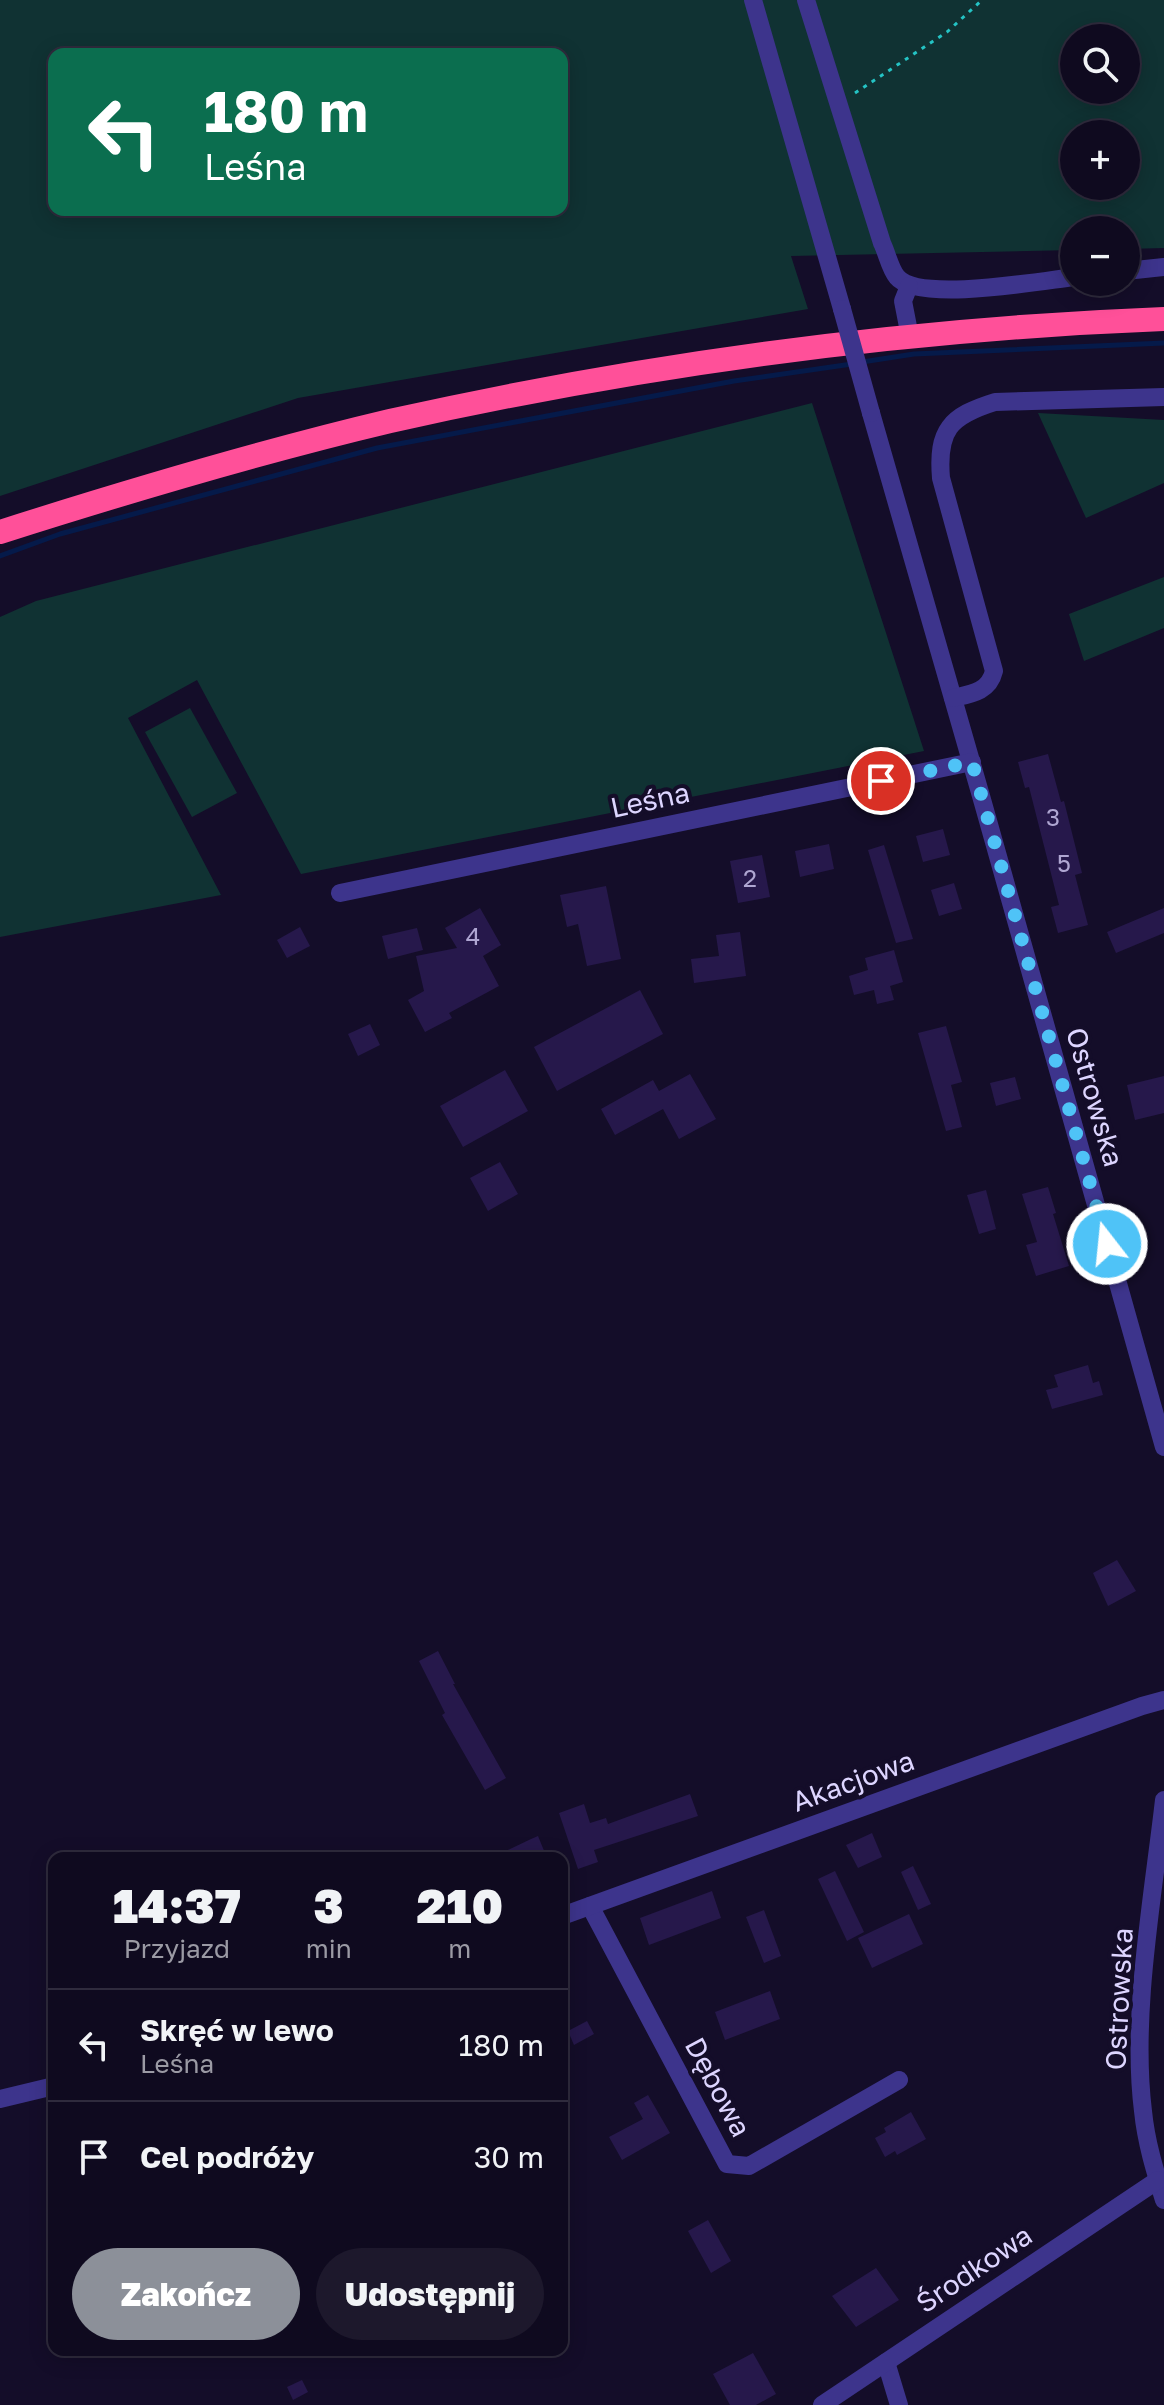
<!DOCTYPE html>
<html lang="pl">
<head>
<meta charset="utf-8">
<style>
	:root { --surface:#0f0a1f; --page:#1d182c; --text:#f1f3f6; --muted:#9b9aa4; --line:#2f2b3d; --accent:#8c9099 }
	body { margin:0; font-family:"Golos Text",sans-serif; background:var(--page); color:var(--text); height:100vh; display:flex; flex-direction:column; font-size:30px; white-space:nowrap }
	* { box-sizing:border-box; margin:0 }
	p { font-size:26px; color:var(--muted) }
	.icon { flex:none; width:44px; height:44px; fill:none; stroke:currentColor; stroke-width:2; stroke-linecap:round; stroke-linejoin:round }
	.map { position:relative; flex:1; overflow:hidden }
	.panel { position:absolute; left:48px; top:1852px; width:520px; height:504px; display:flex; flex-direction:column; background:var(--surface); border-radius:16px; box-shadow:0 4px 20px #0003,0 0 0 2px var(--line) }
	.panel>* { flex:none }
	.hud { position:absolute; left:48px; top:48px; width:520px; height:168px; border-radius:16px; box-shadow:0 4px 20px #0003,0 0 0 2px var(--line); background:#0b6e4f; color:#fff; overflow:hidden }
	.tools { position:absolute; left:1060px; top:24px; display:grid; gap:16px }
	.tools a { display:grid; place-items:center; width:80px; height:80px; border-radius:50%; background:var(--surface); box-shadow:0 4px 20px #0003,0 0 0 2px var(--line); font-size:40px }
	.pin { position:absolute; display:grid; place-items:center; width:68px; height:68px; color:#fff; margin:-34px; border:4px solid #fff; border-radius:50%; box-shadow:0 2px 8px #0007 }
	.me { position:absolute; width:88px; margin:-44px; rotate:344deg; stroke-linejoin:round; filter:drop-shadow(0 0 6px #0008) }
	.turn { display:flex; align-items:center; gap:28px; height:168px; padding:0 24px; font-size:36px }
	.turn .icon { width:104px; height:104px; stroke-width:2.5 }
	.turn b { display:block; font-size:56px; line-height:68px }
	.eta { display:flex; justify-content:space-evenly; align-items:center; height:136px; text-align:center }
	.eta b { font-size:48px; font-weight:800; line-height:56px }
	.action { display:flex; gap:16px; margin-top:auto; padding:16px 24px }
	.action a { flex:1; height:92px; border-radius:48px; background:var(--accent); color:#fff; font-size:32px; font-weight:800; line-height:92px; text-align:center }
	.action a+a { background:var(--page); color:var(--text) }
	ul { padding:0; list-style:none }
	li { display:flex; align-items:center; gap:24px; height:112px; padding:0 24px; border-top:2px solid var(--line) }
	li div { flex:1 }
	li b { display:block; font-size:30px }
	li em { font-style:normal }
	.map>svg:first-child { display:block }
</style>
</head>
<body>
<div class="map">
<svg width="1164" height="2405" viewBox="0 0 1164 2405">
	<rect width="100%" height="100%" fill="#140d29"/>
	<!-- green -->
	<g fill="#103233" fill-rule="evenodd">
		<path d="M0 0H1164V248L1126 249V230H1074V250L791 256 808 309 298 398 0 496ZM1074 38H1126V90H1074ZM54 54H562V210H54ZM1074 134H1126V186H1074Z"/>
		<polygon points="812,403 924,751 301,874 197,680 128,718 221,895 0,937 0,617 36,601"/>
		<polygon points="1038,413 1164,420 1164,483 1086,518"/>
		<polygon points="1164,577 1164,628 1084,661 1069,614"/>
		<polygon points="190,708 237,793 192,817 145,732"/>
	</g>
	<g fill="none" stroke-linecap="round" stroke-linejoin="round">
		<!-- stream -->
		<g stroke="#051a4a" stroke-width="5">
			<polyline points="862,362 914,354 1164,343"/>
			<polyline points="0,556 60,534 377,448 734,381 852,364"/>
		</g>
	</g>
	<!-- building -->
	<g fill="#26184b">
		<polygon points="1048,754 1061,802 1064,801 1082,873 1075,875 1088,925 1058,933 1051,907 1059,905 1029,787 1025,788 1018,762"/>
		<polygon points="943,829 950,855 923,862 916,836"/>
		<polygon points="829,844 834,869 800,877 795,851"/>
		<polygon points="884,845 913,939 896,943 868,850"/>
		<polygon points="762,855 770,897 738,903 730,861"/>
		<polygon points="954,883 962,909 939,916 931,890"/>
		<polygon points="606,886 621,959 587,966 578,924 567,927 560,895"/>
		<polygon points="480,908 501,945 483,956 499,986 449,1013 452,1018 425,1032 408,1000 424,991 416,956 457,948 445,928"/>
		<polygon points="1164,908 1164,933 1116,953 1107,932"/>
		<polygon points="300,927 310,946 287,958 277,940"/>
		<polygon points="417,928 423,950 388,959 382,936"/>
		<polygon points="740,932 746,976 694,983 691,959 719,956 716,935"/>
		<polygon points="894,950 903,982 890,986 894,1000 877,1004 874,990 854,995 849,976 868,970 865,958"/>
		<polygon points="640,990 663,1034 557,1091 534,1047"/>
		<polygon points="370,1024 380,1045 358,1056 348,1034"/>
		<polygon points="946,1026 962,1082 951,1085 962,1127 946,1131 918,1033"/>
		<polygon points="505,1070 528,1111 463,1147 440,1106"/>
		<polygon points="690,1074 716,1119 679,1139 663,1109 615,1135 601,1109 653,1080 659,1091"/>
		<polygon points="1164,1076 1164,1113 1135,1120 1127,1085"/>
		<polygon points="1015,1077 1021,1099 996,1106 990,1083"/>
		<polygon points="500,1162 518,1194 488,1211 470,1178"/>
		<polygon points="1048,1187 1056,1213 1053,1214 1069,1266 1036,1276 1026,1245 1037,1242 1022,1194"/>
		<polygon points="986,1190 996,1229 979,1234 967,1195"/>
		<polygon points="1088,1365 1093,1383 1099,1381 1103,1395 1052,1409 1046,1390 1058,1387 1054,1375"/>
		<polygon points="1117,1560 1136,1591 1108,1606 1093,1573"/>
		<polygon points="438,1651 455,1684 453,1684 506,1778 485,1790 442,1715 445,1713 419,1661"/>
		<polygon points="690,1794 698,1816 594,1850 598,1862 578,1869 559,1813 584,1804 590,1823 606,1818 608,1824"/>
		<polygon points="872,1833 882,1857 858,1868 846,1845"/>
		<polygon points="538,1836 547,1858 491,1858 531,1839"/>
		<polygon points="913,1866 931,1904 918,1910 901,1872"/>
		<polygon points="835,1871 864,1932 847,1941 818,1879"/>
		<polygon points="712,1891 721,1918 649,1945 640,1918"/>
		<polygon points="764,1910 781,1956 764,1963 746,1917"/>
		<polygon points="909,1914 923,1944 872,1968 858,1938"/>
		<polygon points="770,1991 780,2019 725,2040 715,2012"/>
		<polygon points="587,2021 594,2034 574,2045 568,2031"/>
		<polygon points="648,2095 670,2133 622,2160 609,2137 643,2119 634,2103"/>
		<polygon points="911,2112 926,2139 897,2155 895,2151 885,2157 875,2138 886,2132 884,2128"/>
		<polygon points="708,2220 731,2261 711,2273 688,2231"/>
		<polygon points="876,2268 899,2300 856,2327 832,2296"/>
		<polygon points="753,2353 776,2394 756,2405 730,2405 713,2374"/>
		<polygon points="302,2380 308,2392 293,2400 287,2387"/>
	</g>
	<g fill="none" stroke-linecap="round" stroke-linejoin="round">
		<!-- path -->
		<polyline stroke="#24c3c4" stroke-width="3" stroke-dasharray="4 6" stroke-linecap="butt" points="855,93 947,32 982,0"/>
		<!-- minor -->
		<g stroke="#3d348c" stroke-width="18">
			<polyline points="753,0 842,309"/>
			<path d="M806 0 882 243C887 253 890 269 897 277 918 303 1040 281 1074 277"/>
			<polyline points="1126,271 1164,267"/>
			<polyline points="909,286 903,301 910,337"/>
			<polyline points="871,413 983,803 1164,1447"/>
			<path d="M953 698C971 694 989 692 994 671L941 478C937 430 950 416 995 402L1164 397"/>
			<polyline points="340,893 972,762"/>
			<path d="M1164 1800C1153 1897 1131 2015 1143 2111 1146 2142 1155 2171 1164 2200"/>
			<polyline points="590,1906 727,2164 749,2166 899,2080"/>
			<polyline points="562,1916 1142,1706 1164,1700"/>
			<polyline points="0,2099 54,2086"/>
			<polyline points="886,2362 899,2405"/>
			<polyline points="822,2405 1158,2180"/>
		</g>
		<!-- highway -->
		<path stroke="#ff5099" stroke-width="24" d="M0 532C129 491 259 452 390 421 645 364 904 329 1164 319"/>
		<!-- minor-bridge -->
		<polyline stroke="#3d348c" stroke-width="18" points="842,309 871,413"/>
	</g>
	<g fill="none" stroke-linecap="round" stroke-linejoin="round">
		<!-- route -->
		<polyline stroke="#4fc3f7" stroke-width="14" stroke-dasharray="0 25.2" points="881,781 972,762 1107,1244"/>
	</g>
	<g text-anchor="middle" stroke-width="8" stroke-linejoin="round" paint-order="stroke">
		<!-- number labels -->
		<g font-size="24" fill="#afa6d2">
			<text x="1053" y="826">3</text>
			<text x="1064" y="872">5</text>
			<text x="750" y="887">2</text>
			<text x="473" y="945">4</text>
		</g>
		<!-- street labels -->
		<g font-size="28" fill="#ddd5ff" stroke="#140d29">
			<text transform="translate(650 800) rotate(-12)" y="10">Leśna</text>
			<text transform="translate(1095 1097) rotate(74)" y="10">Ostrowska</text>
			<text transform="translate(853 1781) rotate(-20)" y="10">Akacjowa</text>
			<text transform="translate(1119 1999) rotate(-87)" y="10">Ostrowska</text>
			<text transform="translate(718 2087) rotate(62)" y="10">Dębowa</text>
			<text transform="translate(974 2269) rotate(-34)" y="10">Środkowa</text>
		</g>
	</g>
</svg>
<div class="tools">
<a><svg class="icon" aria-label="search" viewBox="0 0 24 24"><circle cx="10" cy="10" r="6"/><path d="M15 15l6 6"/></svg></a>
<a>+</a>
<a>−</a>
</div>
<div class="pin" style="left:881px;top:781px;background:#d93025"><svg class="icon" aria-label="arrive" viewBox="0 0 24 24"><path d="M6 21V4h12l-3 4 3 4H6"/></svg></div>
<svg class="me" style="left:1107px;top:1244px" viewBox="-20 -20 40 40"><circle r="17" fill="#4fc3f7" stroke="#fff" stroke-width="3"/><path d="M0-11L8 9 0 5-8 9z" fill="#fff"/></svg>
<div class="hud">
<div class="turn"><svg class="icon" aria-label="left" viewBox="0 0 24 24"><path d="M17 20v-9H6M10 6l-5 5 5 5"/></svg><div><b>180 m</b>Leśna</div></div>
</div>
<section class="panel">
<div class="eta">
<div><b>14:37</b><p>Przyjazd</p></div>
<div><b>3</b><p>min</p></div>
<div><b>210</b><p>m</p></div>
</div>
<ul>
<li><svg class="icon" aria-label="left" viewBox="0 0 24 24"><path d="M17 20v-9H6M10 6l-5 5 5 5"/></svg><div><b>Skręć w lewo</b><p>Leśna</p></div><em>180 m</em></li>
<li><svg class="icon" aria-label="arrive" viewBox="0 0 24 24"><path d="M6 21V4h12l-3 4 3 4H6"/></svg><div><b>Cel podróży</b></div><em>30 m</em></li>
</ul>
<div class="action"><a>Zakończ</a><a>Udostępnij</a></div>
</section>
</div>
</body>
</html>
